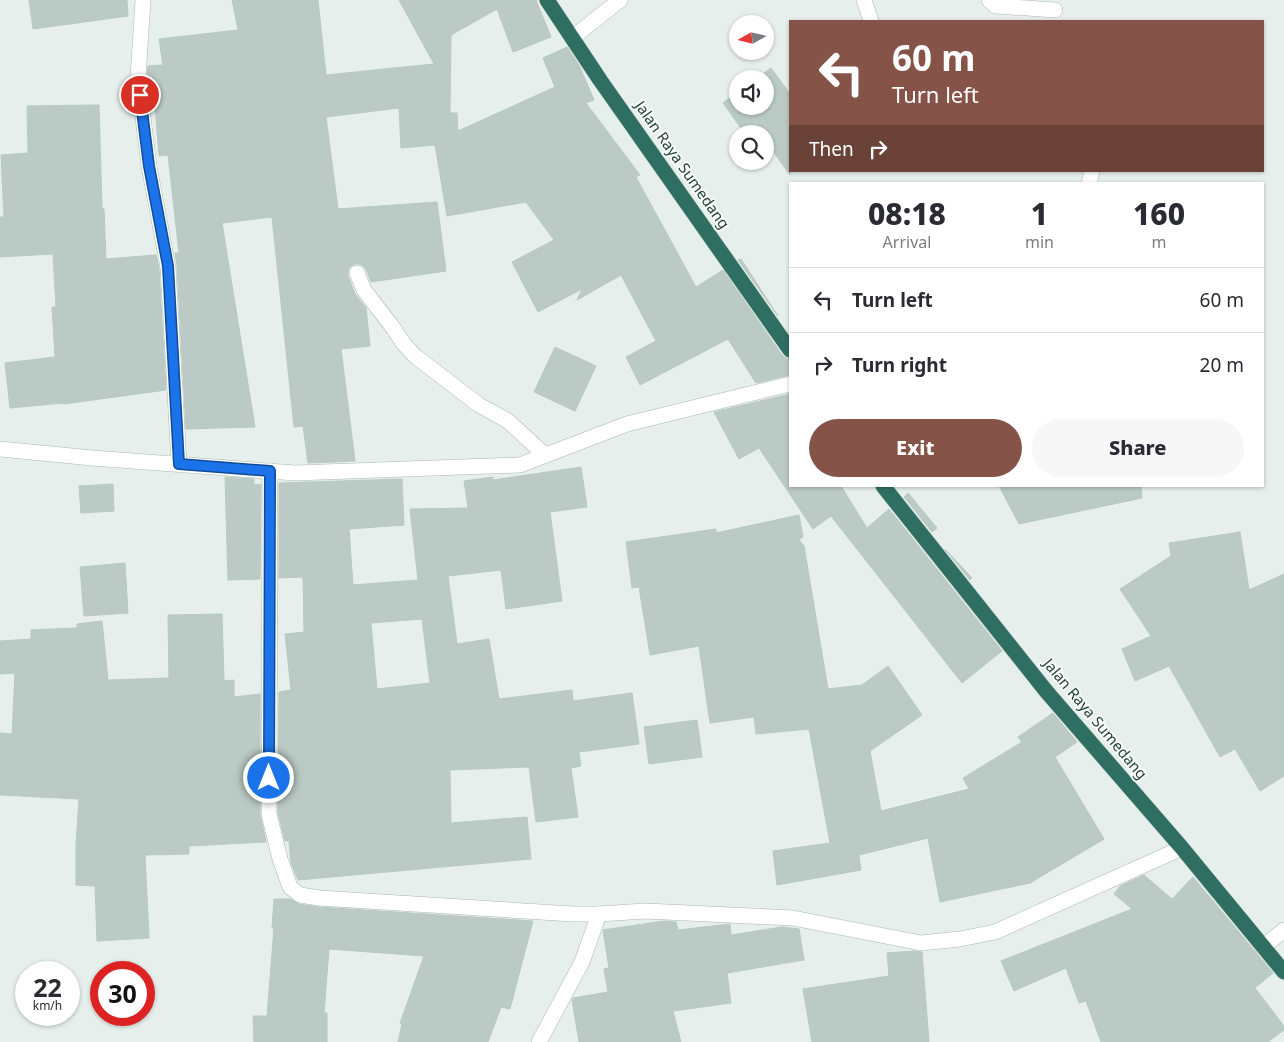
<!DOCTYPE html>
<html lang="en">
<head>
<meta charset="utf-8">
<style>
	:root { --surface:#fff; --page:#f7f7f7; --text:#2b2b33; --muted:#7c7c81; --line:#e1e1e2; --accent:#855347 }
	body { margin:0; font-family:"Noto Sans",sans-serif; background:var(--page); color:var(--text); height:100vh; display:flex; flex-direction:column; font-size:19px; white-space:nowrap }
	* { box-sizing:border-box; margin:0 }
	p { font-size:16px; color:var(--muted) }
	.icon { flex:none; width:28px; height:28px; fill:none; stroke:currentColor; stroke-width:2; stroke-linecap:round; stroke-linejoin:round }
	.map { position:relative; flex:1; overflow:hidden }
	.details { position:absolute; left:789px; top:182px; width:475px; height:305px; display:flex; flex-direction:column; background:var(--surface); border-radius:0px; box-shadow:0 1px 4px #0004 }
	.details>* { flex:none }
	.top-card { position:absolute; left:789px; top:20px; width:475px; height:152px; border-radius:0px; box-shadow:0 1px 4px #0004; background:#855347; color:#fff; overflow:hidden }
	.needle { width:32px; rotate:262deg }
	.buttons { position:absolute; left:729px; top:15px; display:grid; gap:10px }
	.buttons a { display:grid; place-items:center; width:45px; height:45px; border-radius:50%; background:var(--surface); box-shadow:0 1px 4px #0004; font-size:25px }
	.speed { position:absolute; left:15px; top:961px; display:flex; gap:10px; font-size:25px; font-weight:700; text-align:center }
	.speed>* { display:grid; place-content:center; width:65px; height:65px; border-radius:50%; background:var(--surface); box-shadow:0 1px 4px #0004; line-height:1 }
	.speed small { font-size:12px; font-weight:400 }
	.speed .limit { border:8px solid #d22; background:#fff; color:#111 }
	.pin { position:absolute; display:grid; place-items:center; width:42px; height:42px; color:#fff; margin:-21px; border:2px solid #fff; border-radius:50%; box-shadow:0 1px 5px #0007 }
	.me { position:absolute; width:55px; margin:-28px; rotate:0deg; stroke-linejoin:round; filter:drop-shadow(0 0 4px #0008) }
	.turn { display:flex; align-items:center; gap:18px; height:105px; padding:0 20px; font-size:22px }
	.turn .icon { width:65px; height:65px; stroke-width:2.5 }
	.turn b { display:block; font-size:35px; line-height:42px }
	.then { display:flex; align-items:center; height:48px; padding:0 20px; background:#0003; gap:10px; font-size:19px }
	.eta { display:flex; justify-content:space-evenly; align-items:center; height:85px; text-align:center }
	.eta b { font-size:30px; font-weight:800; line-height:35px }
	.cta { display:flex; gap:10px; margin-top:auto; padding:10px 20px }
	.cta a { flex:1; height:58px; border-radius:30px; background:var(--accent); color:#fff; font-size:20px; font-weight:800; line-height:58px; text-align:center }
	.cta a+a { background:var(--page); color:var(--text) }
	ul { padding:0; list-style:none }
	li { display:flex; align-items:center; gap:15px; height:65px; padding:0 20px; border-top:1px solid var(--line) }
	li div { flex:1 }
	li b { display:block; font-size:19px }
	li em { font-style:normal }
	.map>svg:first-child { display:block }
</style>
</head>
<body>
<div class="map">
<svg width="1284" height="1042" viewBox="0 0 1284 1042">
	<rect width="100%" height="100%" fill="#e6efeb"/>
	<!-- building -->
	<g fill="#bbcac4" stroke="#b8c9c2" fill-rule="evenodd">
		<polygon points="29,0 127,0 128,16 33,29"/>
		<polygon points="232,0 318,0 326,75 434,64 399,0 536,0 551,37 513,52 497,9 451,35 450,113 457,113 458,131 555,87 543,58 567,47 579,65 594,100 586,103 640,175 636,177 696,287 723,270 782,355 786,358 790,359 790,375 756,383 728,339 640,385 626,357 656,341 621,275 577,300 582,289 538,312 512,262 554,240 526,202 447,216 435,145 401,148 399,108 326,117 338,209 437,202 446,271 371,282 366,269 362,265 359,264 354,264 349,268 348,271 348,276 355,294 366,308 370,346 341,349 355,461 308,463 303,426 294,427 272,217 222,223 255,427 186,429 177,266 175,253 179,253 168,155 159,156 154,92 149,92 147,77 148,66 163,65 159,39 238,30"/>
		<polygon points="771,68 790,94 790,175 765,140 765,134 761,134 753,124 743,131 723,103 738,92 738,106 765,106 765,79 756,79"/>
		<polygon points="99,105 102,209 104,209 106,259 156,255 159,268 166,390 64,404 63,403 10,408 5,363 55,357 52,307 56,307 53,254 0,257 0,217 4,217 1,155 28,153 27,106"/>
		<polygon points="741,259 778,316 738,260"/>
		<polygon points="555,347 596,366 575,411 534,392"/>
		<polygon points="790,394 790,486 841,486 867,528 889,509 1002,651 962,683 831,516 813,529 759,448 739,459 714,412"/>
		<path d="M581 467 587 507 550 512 562 601 506 609 501 570 448 576 457 644 489 639 499 699 572 690 573 701 632 693 639 744 579 752 581 766 571 768 578 817 536 822 529 767 450 770 451 823 527 817 531 859 298 880 291 863 289 841H285L278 813 279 692 291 690 285 634 304 632 303 577 279 578V483L402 479 404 525 349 529 353 585 418 580 410 509 468 508 464 481 493 477V480ZM422 619 430 683 377 689 371 623Z"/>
		<polygon points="225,477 254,479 254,485 261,484 260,579 228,580"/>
		<polygon points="113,484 114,511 81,513 79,486"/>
		<polygon points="999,486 1141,486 1142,498 1019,524"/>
		<polygon points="908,493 937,528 932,532 904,497"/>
		<polygon points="799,515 803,537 799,540 804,546 828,689 862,685 888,666 922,715 870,751 881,811 969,789 963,778 1022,742 1018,737 1053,713 1077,742 1055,757 1104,839 1030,883 940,902 928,838 859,855 861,870 777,885 773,851 830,843 809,729 756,734 754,717 710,723 699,646 650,655 639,587 632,588 626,542 716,529 716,533"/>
		<polygon points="1240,532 1249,590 1284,574 1284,776 1260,791 1235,749 1220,757 1169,666 1135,681 1122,649 1151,636 1120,589 1171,556 1169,543"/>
		<polygon points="945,549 972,578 970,580"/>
		<polygon points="125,563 128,613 84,616 80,567"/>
		<polygon points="222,614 224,681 234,680 234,697 260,694 260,814 266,842 189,846 189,854 145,855 149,938 97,941 95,886 76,885 76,845 79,799 0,795 0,733 12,734 15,673 0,674 0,641 31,639 31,630 77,628 77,624 102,621 108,680 169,678 168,615"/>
		<polygon points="697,720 702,757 649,764 644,727"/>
		<polygon points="1144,875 1172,899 1193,877 1273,973 1255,988 1284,1026 1284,1030 1268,1042 1101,1042 1086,1001 1079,1003 1066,968 1014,991 1001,961 1132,909 1114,894 1120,886"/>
		<polygon points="274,899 291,899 299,904 318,907 533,921 510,1009 501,1007 488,1042 398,1042 402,1024 400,1023 424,956 329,949 324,1013 327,1013 327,1042 254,1042 253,1016 267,1016 274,928 272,928"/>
		<polygon points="664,921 676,922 678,930 730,924 731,935 782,927 799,929 804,960 727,973 731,1003 673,1011 681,1042 579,1042 572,1000 573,998 608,992 604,969 609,968 603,930"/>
		<polygon points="914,951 922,952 929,1042 812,1042 803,989 889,976 887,953"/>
	</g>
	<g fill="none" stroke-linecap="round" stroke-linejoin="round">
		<!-- minor casing -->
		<g stroke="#a8b8b2" stroke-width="16">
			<g id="minor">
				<polyline points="143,0 138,77 149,166 168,267 179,464"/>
				<polyline points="864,0 871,21"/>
				<polyline points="989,0 996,6 1055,10"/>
				<polyline points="572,38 620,0"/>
				<polyline points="1089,184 1092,171"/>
				<polyline points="357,273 364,290 394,329 403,343 415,356 479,405 508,421 545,455"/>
				<polyline points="0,449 92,458 295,473 520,465 627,424 790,384"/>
				<polyline points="270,471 269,814 280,859 290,887 300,895 319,898 573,914 599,914"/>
				<polyline points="1263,947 1284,930"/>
				<polyline points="539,1042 582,962 599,914 645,911 793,918 921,943 960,939 995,932 1182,848"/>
			</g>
		</g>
		<!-- highway casing -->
		<g stroke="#c2cac8" stroke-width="16">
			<g id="highway">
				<polyline points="547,0 600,80 790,350"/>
				<polyline points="883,486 1046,691 1182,848 1284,972"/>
			</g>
		</g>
		<!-- minor -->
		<use href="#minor" stroke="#fff" stroke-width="15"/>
		<!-- highway -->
		<use href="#highway" stroke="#2f6f62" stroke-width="15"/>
	</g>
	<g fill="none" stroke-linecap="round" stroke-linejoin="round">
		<!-- route casing -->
		<g stroke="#114b97" stroke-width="12">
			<polyline id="route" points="140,95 149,166 168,266 179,464 270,471 269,778"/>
		</g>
		<!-- route -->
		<use href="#route" stroke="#1a73e8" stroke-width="9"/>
	</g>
	<g text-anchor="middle" stroke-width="4" stroke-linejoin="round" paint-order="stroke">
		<!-- street labels -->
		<g font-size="15" fill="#24423a" stroke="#f7fbf9">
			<text transform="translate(682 165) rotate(55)" y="5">Jalan Raya Sumedang</text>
			<text transform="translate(1095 719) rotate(50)" y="5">Jalan Raya Sumedang</text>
		</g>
	</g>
</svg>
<div class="buttons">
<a><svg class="needle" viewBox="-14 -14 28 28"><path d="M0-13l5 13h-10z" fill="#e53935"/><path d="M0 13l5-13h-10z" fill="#7c7c81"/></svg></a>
<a><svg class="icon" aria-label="sound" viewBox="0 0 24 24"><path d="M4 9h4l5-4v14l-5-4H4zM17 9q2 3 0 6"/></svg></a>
<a><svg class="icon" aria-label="search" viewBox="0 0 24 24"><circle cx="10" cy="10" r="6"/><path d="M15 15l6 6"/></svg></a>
</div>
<div class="speed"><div>22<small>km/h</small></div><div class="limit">30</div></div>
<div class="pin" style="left:140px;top:95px;background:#d93025"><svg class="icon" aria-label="arrive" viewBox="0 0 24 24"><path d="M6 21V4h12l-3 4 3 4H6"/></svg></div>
<svg class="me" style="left:269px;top:778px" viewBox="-20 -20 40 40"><circle r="17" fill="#1a73e8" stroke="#fff" stroke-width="3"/><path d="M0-11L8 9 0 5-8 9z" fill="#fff"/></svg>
<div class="top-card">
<div class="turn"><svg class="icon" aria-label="left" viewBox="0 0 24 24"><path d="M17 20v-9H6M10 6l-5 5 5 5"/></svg><div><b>60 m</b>Turn left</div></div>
<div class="then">Then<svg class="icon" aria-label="right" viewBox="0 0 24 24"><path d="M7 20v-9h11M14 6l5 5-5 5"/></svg></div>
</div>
<section class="details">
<div class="eta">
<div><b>08:18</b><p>Arrival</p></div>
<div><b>1</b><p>min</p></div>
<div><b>160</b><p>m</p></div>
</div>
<ul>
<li><svg class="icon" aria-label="left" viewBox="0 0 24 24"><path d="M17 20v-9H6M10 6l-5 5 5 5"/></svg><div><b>Turn left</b></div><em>60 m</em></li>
<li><svg class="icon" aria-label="right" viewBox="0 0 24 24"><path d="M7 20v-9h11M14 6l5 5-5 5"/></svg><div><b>Turn right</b></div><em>20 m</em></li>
</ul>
<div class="cta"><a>Exit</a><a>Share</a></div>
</section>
</div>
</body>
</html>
